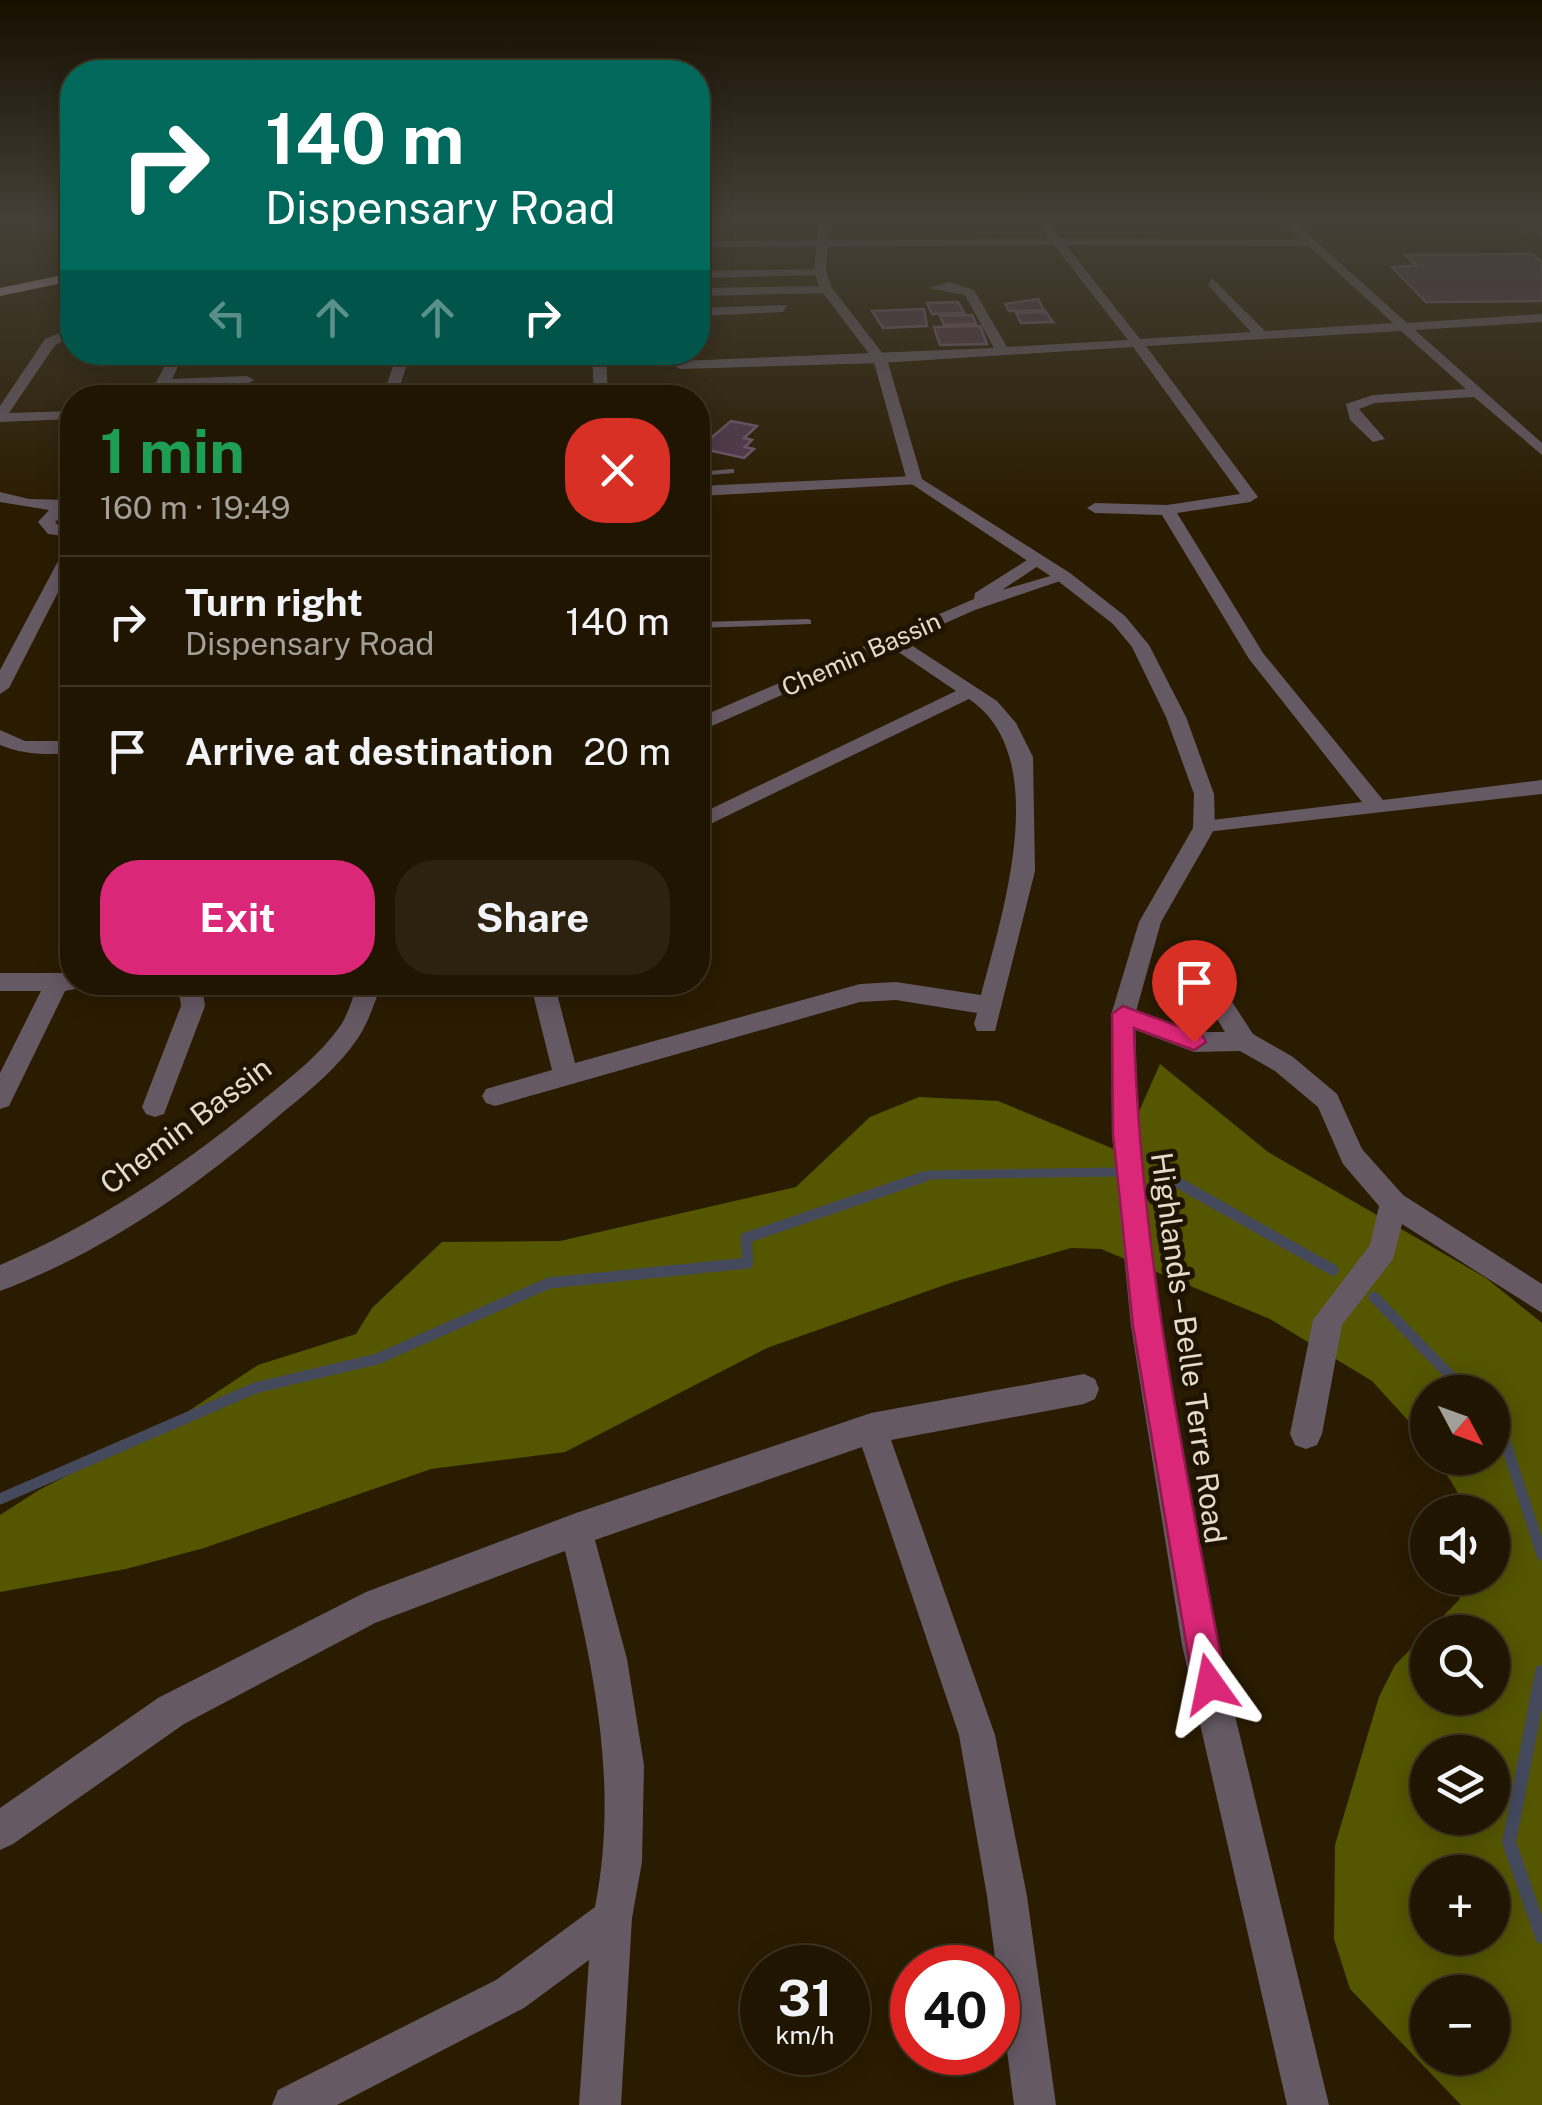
<!DOCTYPE html>
<html lang="en">
<head>
<meta charset="utf-8">
<style>
	:root { --surface:#201500; --page:#2d220f; --text:#f1f3f6; --muted:#a29f99; --line:#3d3422; --accent:#db2777 }
	body { margin:0; font-family:"Public Sans",sans-serif; background:var(--page); color:var(--text); height:100vh; display:flex; flex-direction:column; font-size:38px; white-space:nowrap }
	* { box-sizing:border-box; margin:0 }
	p { font-size:32px; color:var(--muted) }
	.icon { flex:none; width:55px; height:55px; fill:none; stroke:currentColor; stroke-width:2; stroke-linecap:round; stroke-linejoin:round }
	.map { position:relative; flex:1; overflow:hidden }
	.details { position:absolute; left:60px; top:385px; width:650px; height:610px; display:flex; flex-direction:column; background:var(--surface); border-radius:40px; box-shadow:0 5px 25px #0003,0 0 0 2px var(--line) }
	.details>* { flex:none }
	.hud { position:absolute; left:60px; top:60px; width:650px; height:305px; border-radius:40px; box-shadow:0 5px 25px #0003,0 0 0 2px var(--line); background:#00695c; color:#fff; overflow:hidden }
	.needle { width:65px; rotate:131deg }
	.fabs { position:absolute; left:1410px; top:1375px; display:grid; gap:20px }
	.fabs a { display:grid; place-items:center; width:100px; height:100px; border-radius:50%; background:var(--surface); box-shadow:0 5px 25px #0003,0 0 0 2px var(--line); font-size:50px }
	.speed { position:absolute; left:740px; top:1945px; display:flex; gap:20px; font-size:50px; font-weight:700; text-align:center }
	.speed>* { display:grid; place-content:center; width:130px; height:130px; border-radius:50%; background:var(--surface); box-shadow:0 5px 25px #0003,0 0 0 2px var(--line); line-height:1 }
	.speed small { font-size:25px; font-weight:400 }
	.speed .limit { border:15px solid #d22; background:#fff; color:#111 }
	.pin { position:absolute; display:grid; place-items:center; width:85px; height:85px; color:#fff; margin:-102px -42px; border-radius:50% 50% 50% 0; rotate:-45deg; box-shadow:0 0 10px #0007 }
	.pin .icon { rotate:45deg }
	.me { position:absolute; width:110px; margin:-55px; rotate:348deg; stroke-linejoin:round; filter:drop-shadow(0 0 8px #0008) }
	.turn { display:flex; align-items:center; gap:35px; height:210px; padding:0 40px; font-size:45px }
	.turn .icon { width:130px; height:130px; stroke-width:2.5 }
	.turn b { display:block; font-size:70px; line-height:85px }
	.lanes { display:flex; align-items:center; height:95px; padding:0 40px; background:#0003; justify-content:center; gap:50px; direction:ltr }
	.lanes .off { opacity:.35 }
	.round { display:grid; place-items:center; flex:none; width:105px; height:105px; border-radius:40px; background:var(--page) }
	.overview { display:flex; align-items:center; justify-content:space-between; height:170px; padding:0 40px }
	h1 { font-size:60px; font-weight:700; line-height:75px; color:#1e9e55 }
	.action { display:flex; gap:20px; margin-top:auto; padding:20px 40px }
	.action a { flex:1; height:115px; border-radius:40px; background:var(--accent); color:#fff; font-size:40px; font-weight:700; line-height:115px; text-align:center }
	.action a+a { background:var(--page); color:var(--text) }
	ul { padding:0; list-style:none }
	li { display:flex; align-items:center; gap:30px; height:130px; padding:0 40px; border-top:2px solid var(--line) }
	li div { flex:1 }
	li b { display:block; font-size:38px }
	li em { font-style:normal }
	.map>svg:first-child { display:block }
</style>
</head>
<body>
<div class="map">
<svg width="1542" height="2105" viewBox="0 0 1542 2105">
	<rect width="100%" height="100%" fill="#2a1c00"/>
	<!-- forest -->
	<path fill="#545600" fill-rule="evenodd" d="M1160 1064 1268 1152 1486 1278 1542 1323V2105H1461L1350 1989 1334 1939 1335 1845 1379 1697 1395 1665 1459 1600 1465 1578H1492V1512H1465V1505L1437 1458H1492V1392H1428L1427 1441 1372 1381 1270 1319 1101 1249 1071 1248 953 1282 767 1348 565 1452 431 1469 204 1548 126 1569 0 1592V1515L39 1490 175 1420 258 1365 356 1334 372 1308 442 1242 560 1241 796 1187 870 1117 919 1097 998 1101 1121 1152ZM1428 1632H1492V1698H1428ZM1428 1752H1492V1818H1428ZM1428 1872H1492V1938H1428ZM1428 1992H1492V2058H1428Z"/>
	<g fill="none" stroke-linecap="round" stroke-linejoin="round">
		<!-- stream-far2 -->
		<g stroke="#444a5c" stroke-width="9">
			<polyline points="1164,1175 1172,1180"/>
			<polyline points="916,1180 929,1175 1117,1172"/>
		</g>
		<!-- stream-far1 -->
		<g stroke="#444a5c" stroke-width="11">
			<polyline points="1168,1177 1333,1270"/>
			<polyline points="1374,1297 1466,1392"/>
			<polyline points="1492,1421 1501,1429 1542,1555"/>
			<polyline points="0,1499 255,1388 377,1359 549,1283 748,1263 746,1238 923,1177"/>
		</g>
		<!-- stream -->
		<polyline stroke="#444a5c" stroke-width="14" points="1542,1672 1509,1842 1542,1937"/>
	</g>
	<!-- building -->
	<g fill="#52394f" stroke="#755a71" stroke-width="2.5">
		<polygon points="1532,254 1542,262 1542,301 1426,302 1392,267 1417,266 1405,255"/>
		<polygon points="1038,299 1044,310 1009,311 1005,304"/>
		<polygon points="958,302 964,313 932,314 927,303"/>
		<polygon points="924,309 927,326 883,328 872,311"/>
		<polygon points="1046,312 1053,322 1021,323 1016,313"/>
		<polygon points="972,315 976,324 944,325 940,316"/>
		<polygon points="980,326 987,344 940,345 934,327"/>
		<polygon points="731,421 757,426 744,438 752,440 745,447 754,449 744,458 699,448"/>
	</g>
	<g fill="none" stroke-linecap="round" stroke-linejoin="round">
		<!-- service -->
		<g fill="#655963" fill-rule="evenodd">
			<polygon points="1520,219 1526,219 1542,231 1542,236"/>
			<polygon points="698,422 705,423 706,425 702,427 698,426"/>
			<polygon points="731,469 734,469 734,473 698,476 698,472"/>
			<polygon points="808,619 811,620 811,624 698,628 698,622"/>
		</g>
		<!-- minor -->
		<g fill="#655963" fill-rule="evenodd">
			<path d="M1036 219H1046L1060 239 1301 240 1280 219H1291L1407 323 1542 314V322L1415 330 1542 443V455L1474 397 1375 403 1359 409 1385 439 1373 442 1350 420 1346 404 1373 395 1466 389 1401 331 1146 346 1258 497 1250 502 1177 513 1263 653 1383 800 1542 780V794L1197 833 1193 828 1197 823 1204 821 1362 802 1249 659 1162 515 1095 513 1087 508 1095 503 1167 505 1240 494 1133 347 880 363 680 369 673 365 680 361 994 348 965 295 929 288 949 282 974 290 1007 347 1128 340 1054 245 698 247V241L1049 239ZM1066 245 1309 246 1393 323 1265 331 1212 278 1208 285 1251 332 1140 339Z"/>
			<polygon points="824,269 820,275 698,278 698,271"/>
			<polygon points="830,286 826,293 698,296 698,288"/>
			<polygon points="787,305 783,312 698,316 698,308"/>
			<polygon points="72,328 72,337 55,345 9,413 72,411 72,419 0,422 0,406 45,339"/>
			<polygon points="172,352 185,352 172,379 247,376 254,380 247,384 168,387 163,395 153,395 151,392"/>
			<polygon points="398,352 411,352 396,398 382,398"/>
			<polygon points="592,352 606,352 608,398 594,398"/>
			<polygon points="915,476 920,478 920,484 698,496 698,486"/>
			<polygon points="0,492 29,499 72,500 72,510 55,522 59,526 72,527 72,537 48,534 38,522 49,510 0,502"/>
			<polygon points="72,545 72,565 9,688 0,694 0,670 64,550"/>
			<path d="M1035 555 1043 560 1041 564 1002 590 1064 572 1072 577 975 610 905 641 997 701 1016 723 1033 757 1035 871 995 1031H977L974 1024 977 1013 896 1000 860 1002 495 1106 486 1103 482 1096 486 1089 552 1070 530 982H554L575 1063 860 984 896 982 981 995C1002 914 1054 756 969 699L698 830V815L956 691 891 647 705 729 698 731V718L974 599 975 593Z"/>
			<path d="M0 730 25 741H72V753C47 755 24 755 0 745Z"/>
			<polygon points="1187,943 1195,945 1253,1034 1293,1057 1337,1094 1362,1149 1403,1195 1542,1284 1542,1313 1402,1224 1393,1259 1342,1325 1322,1434 1317,1445 1306,1449 1295,1445 1290,1434 1313,1320 1370,1245 1379,1206 1343,1164 1318,1107 1275,1071 1240,1051 1194,1052 1114,1022 1111,1015 1114,1008 1123,1006 1195,1032 1225,1032 1175,951"/>
			<polygon points="0,973 72,973 72,982 84,982 80,988 65,991 9,1106 0,1109 0,1073 41,991 0,991"/>
			<polygon points="91,982 193,982 203,994 205,1006 164,1114 155,1117 146,1114 142,1107 181,1006 180,998 174,994 103,991"/>
			<path d="M358 982H382C375 1002 369 1021 358 1038 338 1068 309 1091 282 1113 198 1186 105 1252 0 1291V1265C97 1224 183 1166 264 1099 291 1077 321 1054 341 1025 349 1012 353 997 358 982Z"/>
			<path d="M1084 1374 1095 1379 1099 1389 1095 1399 1084 1404 891 1440 995 1735 1027 1896 1056 2105H1014L987 1896 959 1735 862 1447 595 1540 627 1659 644 1765 642 1862 632 1918 621 2105H579L589 1960 524 2008 337 2105H272L278 2090 496 1980 595 1907C619 1785 594 1669 565 1551L375 1623 184 1724 13 1844 0 1850V1808L158 1698 366 1592 576 1513 871 1413Z"/>
		</g>
		<!-- tertiary -->
		<polygon fill="#655963" fill-rule="evenodd" points="819,219 829,219 826,271 832,288 887,359 922,479 1070,573 1125,616 1149,645 1186,717 1214,794 1215,828 1161,922 1135,1015 1138,1134 1161,1326 1218,1645 1329,2105 1287,2105 1182,1645 1131,1326 1112,1134 1111,1015 1139,922 1193,828 1194,794 1166,717 1132,647 1113,624 1058,581 907,481 873,359 820,289 814,271"/>
		<!-- trunk -->
		<polygon fill="#b99eb6" fill-rule="evenodd" points="72,273 72,281 0,296 0,288"/>
	</g>
	<!-- sky -->
	<linearGradient id="sky" x2="0" y2="1"><stop stop-color="#170f00"/><stop offset="0.43" stop-color="#444037"/><stop offset="1" stop-color="#444037" stop-opacity="0"/></linearGradient>
	<rect width="1542" height="514" fill="url(#sky)"/>
	<!-- route -->
	<path fill="#db2777" stroke="#8e194d" stroke-width="2.5" d="M1123 1006 1202 1035 1206 1042 1194 1050 1134 1028C1140 1250 1185 1466 1226 1684L1221 1695 1210 1700 1198 1695 1193 1684 1133 1326 1113 1134 1112 1014Z"/>
	<g text-anchor="middle" stroke-width="10" stroke-linejoin="round" paint-order="stroke">
		<!-- far-street labels -->
		<g font-size="25" fill="#e4dbca" stroke="#1e1401">
			<text transform="translate(861 654) rotate(-24)" y="9">Chemin Bassin</text>
		</g>
		<!-- street labels -->
		<g font-size="30" fill="#e4dbca" stroke="#1e1401">
			<text transform="translate(186 1126) rotate(-37)" y="10">Chemin Bassin</text>
			<text transform="translate(1188 1348) rotate(82)" y="10">Highlands – Belle Terre Road</text>
		</g>
	</g>
</svg>
<div class="fabs">
<a><svg class="needle" viewBox="-14 -14 28 28"><path d="M0-13l5 13h-10z" fill="#e53935"/><path d="M0 13l5-13h-10z" fill="#a29f99"/></svg></a>
<a><svg class="icon" aria-label="sound" viewBox="0 0 24 24"><path d="M4 9h4l5-4v14l-5-4H4zM17 9q2 3 0 6"/></svg></a>
<a><svg class="icon" aria-label="search" viewBox="0 0 24 24"><circle cx="10" cy="10" r="6"/><path d="M15 15l6 6"/></svg></a>
<a><svg class="icon" aria-label="layers" viewBox="0 0 24 24"><path d="M12 4l9 5-9 5-9-5zM3 14l9 5 9-5"/></svg></a>
<a>+</a>
<a>−</a>
</div>
<div class="speed"><div>31<small>km/h</small></div><div class="limit">40</div></div>
<div class="pin" style="left:1194px;top:1042px;background:#d93025"><svg class="icon" aria-label="arrive" viewBox="0 0 24 24"><path d="M6 21V4h12l-3 4 3 4H6"/></svg></div>
<svg class="me" style="left:1210px;top:1684px" viewBox="-20 -20 40 40"><path d="M0-17L14 15 0 8-14 15z" fill="#db2777" stroke="#fff" stroke-width="4"/></svg>
<div class="hud">
<div class="turn"><svg class="icon" aria-label="right" viewBox="0 0 24 24"><path d="M7 20v-9h11M14 6l5 5-5 5"/></svg><div><b>140 m</b>Dispensary Road</div></div>
<div class="lanes"><svg class="icon off" aria-label="left" viewBox="0 0 24 24"><path d="M17 20v-9H6M10 6l-5 5 5 5"/></svg><svg class="icon off" aria-label="ahead" viewBox="0 0 24 24"><path d="M12 20V5M6 11l6-6 6 6"/></svg><svg class="icon off" aria-label="ahead" viewBox="0 0 24 24"><path d="M12 20V5M6 11l6-6 6 6"/></svg><svg class="icon" aria-label="right" viewBox="0 0 24 24"><path d="M7 20v-9h11M14 6l5 5-5 5"/></svg></div>
</div>
<section class="details">
<div class="overview"><div><h1>1 min</h1><p>160 m · 19:49</p></div><a class="round" style="background:#d93025;color:#fff"><svg class="icon" aria-label="close" viewBox="0 0 24 24"><path d="M6 6l12 12M18 6L6 18"/></svg></a></div>
<ul>
<li><svg class="icon" aria-label="right" viewBox="0 0 24 24"><path d="M7 20v-9h11M14 6l5 5-5 5"/></svg><div><b>Turn right</b><p>Dispensary Road</p></div><em>140 m</em></li>
<li><svg class="icon" aria-label="arrive" viewBox="0 0 24 24"><path d="M6 21V4h12l-3 4 3 4H6"/></svg><div><b>Arrive at destination</b></div><em>20 m</em></li>
</ul>
<div class="action"><a>Exit</a><a>Share</a></div>
</section>
</div>
</body>
</html>
